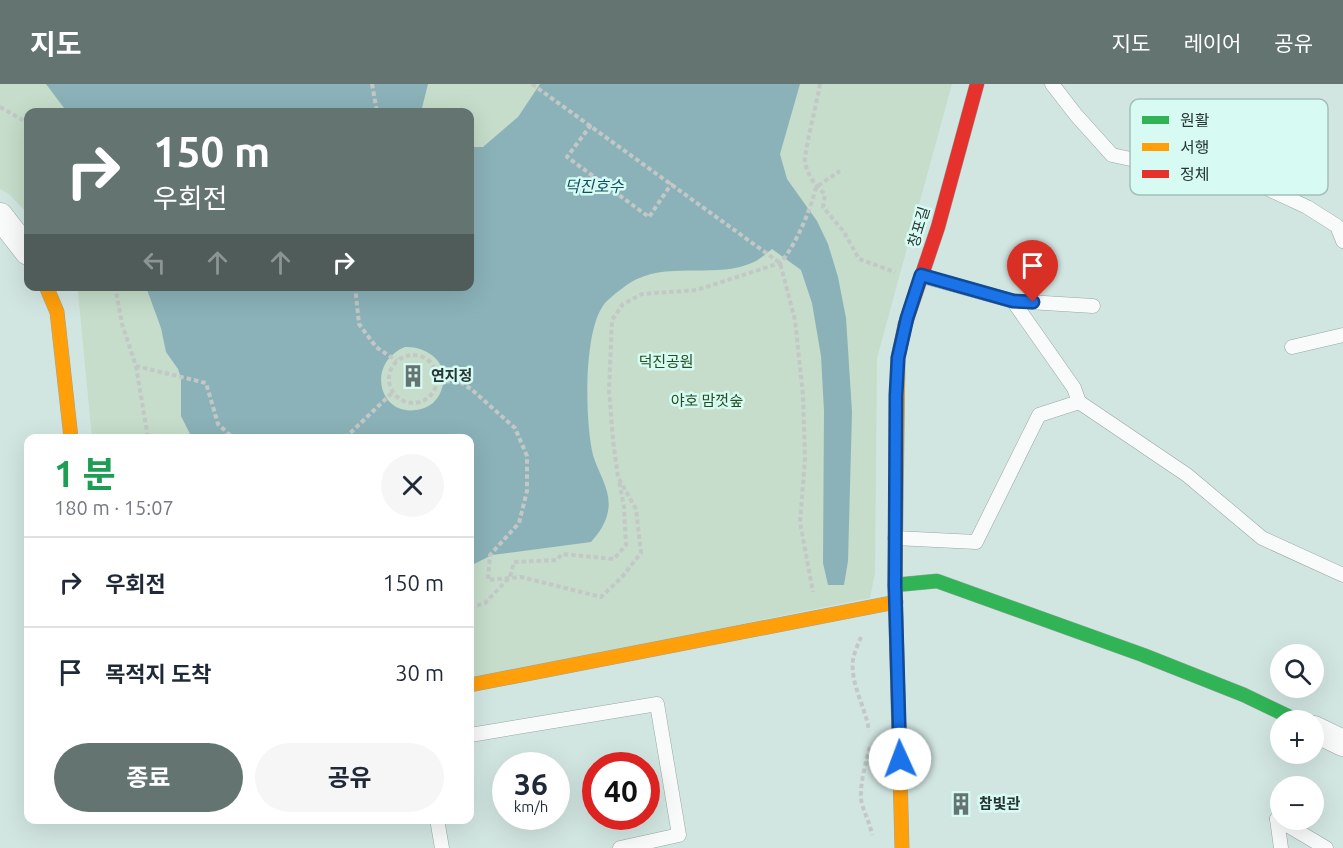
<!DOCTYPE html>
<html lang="ko">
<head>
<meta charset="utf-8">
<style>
	:root { --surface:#fff; --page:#f6f6f7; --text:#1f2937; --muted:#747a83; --line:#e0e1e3; --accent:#647470 }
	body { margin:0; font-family:Ubuntu,"Noto Sans KR",sans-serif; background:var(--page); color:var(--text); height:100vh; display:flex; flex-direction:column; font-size:22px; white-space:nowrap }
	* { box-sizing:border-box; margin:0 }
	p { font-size:20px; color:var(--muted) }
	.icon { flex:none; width:33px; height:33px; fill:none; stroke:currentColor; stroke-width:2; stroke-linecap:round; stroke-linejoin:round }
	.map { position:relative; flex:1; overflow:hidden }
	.details { position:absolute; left:24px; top:350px; width:450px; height:390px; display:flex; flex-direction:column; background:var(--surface); border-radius:12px; box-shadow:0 6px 24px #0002 }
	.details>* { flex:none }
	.banner { position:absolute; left:24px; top:24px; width:450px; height:183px; border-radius:12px; box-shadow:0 6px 24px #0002; background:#647470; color:#fff; overflow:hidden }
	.tools { position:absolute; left:1270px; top:560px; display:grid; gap:12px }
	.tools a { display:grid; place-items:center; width:54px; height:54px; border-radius:50%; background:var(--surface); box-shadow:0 6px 24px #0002; font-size:30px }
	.speed { position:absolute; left:492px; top:668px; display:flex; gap:12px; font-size:30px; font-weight:700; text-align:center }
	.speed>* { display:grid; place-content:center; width:78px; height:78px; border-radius:50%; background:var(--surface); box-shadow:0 6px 24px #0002; line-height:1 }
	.speed small { font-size:15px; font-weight:400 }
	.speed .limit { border:9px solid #d22; background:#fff; color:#111 }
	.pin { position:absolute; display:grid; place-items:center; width:51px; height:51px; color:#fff; margin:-62px -26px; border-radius:50% 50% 50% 0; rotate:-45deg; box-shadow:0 0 6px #0007 }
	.pin .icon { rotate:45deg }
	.me { position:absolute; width:66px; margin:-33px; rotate:358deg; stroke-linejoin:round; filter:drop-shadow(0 0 4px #0008) }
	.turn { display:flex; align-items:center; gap:21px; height:126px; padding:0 30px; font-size:27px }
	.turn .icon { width:78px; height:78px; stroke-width:2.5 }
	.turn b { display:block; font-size:42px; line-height:51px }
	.lanes { display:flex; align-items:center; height:57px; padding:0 30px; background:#0003; justify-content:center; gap:30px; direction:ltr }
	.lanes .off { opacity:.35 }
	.round { display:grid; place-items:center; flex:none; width:63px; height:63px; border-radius:32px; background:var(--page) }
	.headline { display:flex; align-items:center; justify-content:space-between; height:102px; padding:0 30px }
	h1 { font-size:36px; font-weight:700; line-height:45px; color:#1e9e55 }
	.primary-button { display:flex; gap:12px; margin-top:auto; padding:12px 30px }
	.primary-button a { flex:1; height:69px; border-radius:36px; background:var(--accent); color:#fff; font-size:24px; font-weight:700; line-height:69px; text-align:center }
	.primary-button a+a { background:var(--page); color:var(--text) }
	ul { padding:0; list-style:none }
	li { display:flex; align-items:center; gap:18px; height:90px; padding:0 30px; border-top:2px solid var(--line) }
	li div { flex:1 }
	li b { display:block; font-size:22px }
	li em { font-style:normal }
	header { display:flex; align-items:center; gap:36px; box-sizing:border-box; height:84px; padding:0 30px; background:var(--accent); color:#fff }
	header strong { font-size:28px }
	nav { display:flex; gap:33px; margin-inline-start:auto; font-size:21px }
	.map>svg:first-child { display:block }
</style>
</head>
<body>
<header>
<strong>지도</strong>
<nav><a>지도</a><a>레이어</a><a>공유</a></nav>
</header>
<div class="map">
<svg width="1343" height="764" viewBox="0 0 1343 764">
	<rect width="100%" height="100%" fill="#d2e6e1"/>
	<!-- green -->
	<polygon fill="#c5ddca" points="0,0 952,0 877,274 875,489 870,514 470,595 470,354 92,354 78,208 75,203 470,202 470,28 28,28 28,130 9,110 0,105"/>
	<!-- water -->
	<g fill="#8bb2b9" fill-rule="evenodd">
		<polygon points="46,0 428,0 421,28 67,28"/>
		<path d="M540 0H800L780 70 787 95 817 137 828 160 838 193 846 234 852 328 848 477 844 501H828L823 479 824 327 821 272 812 219 801 186 772 165C766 170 760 175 754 178 717 195 674 178 637 195 628 199 616 209 608 216 582 238 585 340 593 371 598 389 612 407 608 427 606 439 599 449 591 458L492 471 470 482V354H192L181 332V294L178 285 166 268 161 244 146 203 470 202V63H483L518 33ZM405 263C429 262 452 281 441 307 438 316 430 323 421 325 380 336 364 280 405 263Z"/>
	</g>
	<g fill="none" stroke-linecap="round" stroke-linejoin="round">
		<!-- lane casing -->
		<g stroke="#97a6a2" stroke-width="15">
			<g id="lane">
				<polyline points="1052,0 1076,31 1112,71 1266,104 1307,123 1337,142 1343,157"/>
				<polyline points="1266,104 1287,53"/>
				<polyline points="922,192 1013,217 1093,222"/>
				<polyline points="1013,217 1074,304 1079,318"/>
				<polyline points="1292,263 1343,251"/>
				<polyline points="895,454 976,458 1039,331 1079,318 1187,391 1262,454 1343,491"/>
				<polyline points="470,651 657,620 679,751 620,764"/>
				<polyline points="437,735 442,764"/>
				<polyline points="1277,735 1326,764"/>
				<polyline points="1277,735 1281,764"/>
			</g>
		</g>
		<!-- street casing -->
		<g stroke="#97a6a2" stroke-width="27">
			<g id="street">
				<polyline points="0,132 28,168"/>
				<polyline points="1314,645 1343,659"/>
			</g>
		</g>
		<!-- fast casing -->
		<g stroke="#97a6a2" stroke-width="15">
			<polyline id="fast" points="895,501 937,497 1143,571 1244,611 1296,636"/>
		</g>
		<!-- slow casing -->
		<g stroke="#97a6a2" stroke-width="15">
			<g id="slow">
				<polyline points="46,202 57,228 71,354"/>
				<polyline points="470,601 896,518"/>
				<polyline points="902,764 895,501 898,274 905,241"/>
			</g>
		</g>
		<!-- jam casing -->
		<g stroke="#97a6a2" stroke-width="15">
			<polyline id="jam" points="905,241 938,143 977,0"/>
		</g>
		<!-- path -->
		<g stroke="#c3c8c7" stroke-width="4" stroke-dasharray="4.5 3" stroke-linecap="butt">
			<polyline points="372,0 377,28"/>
			<polyline points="532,0 780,179 795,236 803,311 805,375 800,438 813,508"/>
			<path d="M820 0C818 14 803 72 805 79 808 91 815 102 825 110L823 123 844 148 859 175 895 188"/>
			<polyline points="0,23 28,39"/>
			<polyline points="591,41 567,73 649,133 672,99"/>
			<polyline points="115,202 122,240 136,282 206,299 218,340 233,354"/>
			<polyline points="355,202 359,240 376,263 397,277"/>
			<circle cx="413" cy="295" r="24"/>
			<polyline points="136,282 148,354"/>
			<path d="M438 297 460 298 471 305 515 344 527 372V407L519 439 490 471 488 496 521 493 601 513 622 493 641 469 636 425 618 393 613 356 609 306 612 236 623 220 642 210 697 206 780 179C795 163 811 125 816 103L840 87"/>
			<polyline points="345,354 393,308"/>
			<polyline points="470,524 485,519 510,493 514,478 557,476 562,470 614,475 626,461 624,423 619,397"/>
			<path d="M861 553C858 560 854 569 853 576 850 600 866 624 869 647"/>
			<path d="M870 663C866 677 858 706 862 720 865 731 870 739 872 751"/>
		</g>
		<!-- lane -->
		<use href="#lane" stroke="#f8fbfa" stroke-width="14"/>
		<!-- street -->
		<use href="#street" stroke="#f8fbfa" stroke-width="26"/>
		<!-- fast -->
		<use href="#fast" stroke="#30b455" stroke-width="14"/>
		<!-- slow -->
		<use href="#slow" stroke="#ff9f0a" stroke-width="14"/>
		<!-- jam -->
		<use href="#jam" stroke="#e5322d" stroke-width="14"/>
	</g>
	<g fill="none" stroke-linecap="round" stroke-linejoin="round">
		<!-- route casing -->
		<g stroke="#114b97" stroke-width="15">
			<polyline id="route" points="900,675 895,501 896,311 898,274 907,234 921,191 1013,217 1033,218"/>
		</g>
		<!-- route -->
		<use href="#route" stroke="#1a73e8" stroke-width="10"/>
	</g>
	<!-- icons -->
	<defs>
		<g id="building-bare" transform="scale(1.8)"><path d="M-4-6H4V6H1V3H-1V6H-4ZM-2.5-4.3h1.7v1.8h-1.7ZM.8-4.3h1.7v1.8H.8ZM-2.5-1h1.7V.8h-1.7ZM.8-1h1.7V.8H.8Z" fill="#647470" stroke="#d7fbf3" stroke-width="2.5" paint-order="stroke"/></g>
	</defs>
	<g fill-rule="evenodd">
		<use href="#building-bare" x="413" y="292"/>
		<use href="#building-bare" x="961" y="720"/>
	</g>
	<g text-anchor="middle" stroke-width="5" stroke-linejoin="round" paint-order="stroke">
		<!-- street labels -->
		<g font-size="15" fill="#283633" stroke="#d7fbf3">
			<text transform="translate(919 143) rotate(-73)" y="5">창포길</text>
		</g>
		<!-- park labels -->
		<g font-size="15" fill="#254d21" stroke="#d7fbf3">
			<text x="666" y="283">덕진공원</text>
			<text x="707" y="322">야호 맘껏숲</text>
		</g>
		<!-- poi labels -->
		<g font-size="15" font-weight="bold" fill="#283633" stroke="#d7fbf3" text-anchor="start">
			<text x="431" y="297">연지정</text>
			<text x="979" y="725">참빛관</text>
		</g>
		<!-- water labels -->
		<g font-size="16" font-style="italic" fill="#0d505f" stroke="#d7fbf3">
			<text x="594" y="108">덕진호수</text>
		</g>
	</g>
	<!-- legend -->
	<rect x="1130" y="15" width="198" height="96" rx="9" fill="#d7fbf3" stroke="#a2c0b9" stroke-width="1.5"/>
	<rect x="1142" y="32" width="27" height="8" fill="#30b455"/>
	<rect x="1142" y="59" width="27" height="8" fill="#ff9f0a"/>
	<rect x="1142" y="86" width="27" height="8" fill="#e5322d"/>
	<g font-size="16" fill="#283633">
		<text x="1180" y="42">원활</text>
		<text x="1180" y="69">서행</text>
		<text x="1180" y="96">정체</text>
	</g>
</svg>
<div class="tools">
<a><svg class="icon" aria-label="search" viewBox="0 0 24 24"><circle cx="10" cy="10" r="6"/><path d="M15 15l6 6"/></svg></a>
<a>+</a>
<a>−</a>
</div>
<div class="speed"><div>36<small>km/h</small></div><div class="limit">40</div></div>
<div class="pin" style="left:1033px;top:218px;background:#d93025"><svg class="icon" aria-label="arrive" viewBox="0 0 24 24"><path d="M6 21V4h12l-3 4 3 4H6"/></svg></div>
<svg class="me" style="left:900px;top:675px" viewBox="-20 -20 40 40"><circle r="19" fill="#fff"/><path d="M0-13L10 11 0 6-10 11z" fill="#1a73e8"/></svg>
<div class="banner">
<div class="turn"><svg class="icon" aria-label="right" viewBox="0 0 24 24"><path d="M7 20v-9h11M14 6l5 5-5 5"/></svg><div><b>150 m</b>우회전</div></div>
<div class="lanes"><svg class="icon off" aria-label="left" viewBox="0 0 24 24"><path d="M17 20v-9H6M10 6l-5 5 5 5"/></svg><svg class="icon off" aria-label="ahead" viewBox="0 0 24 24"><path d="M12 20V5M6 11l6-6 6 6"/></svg><svg class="icon off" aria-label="ahead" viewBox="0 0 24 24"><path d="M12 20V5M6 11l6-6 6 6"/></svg><svg class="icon" aria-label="right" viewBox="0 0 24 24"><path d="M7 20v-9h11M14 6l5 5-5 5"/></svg></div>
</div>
<section class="details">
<div class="headline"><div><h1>1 분</h1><p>180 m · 15:07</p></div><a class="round"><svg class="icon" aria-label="close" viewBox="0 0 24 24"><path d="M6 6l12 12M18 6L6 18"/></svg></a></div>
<ul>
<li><svg class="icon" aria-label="right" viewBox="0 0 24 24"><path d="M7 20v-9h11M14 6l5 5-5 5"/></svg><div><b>우회전</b></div><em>150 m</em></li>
<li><svg class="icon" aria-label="arrive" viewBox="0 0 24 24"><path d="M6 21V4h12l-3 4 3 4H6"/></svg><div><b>목적지 도착</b></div><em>30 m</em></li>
</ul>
<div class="primary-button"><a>종료</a><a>공유</a></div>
</section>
</div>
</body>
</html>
